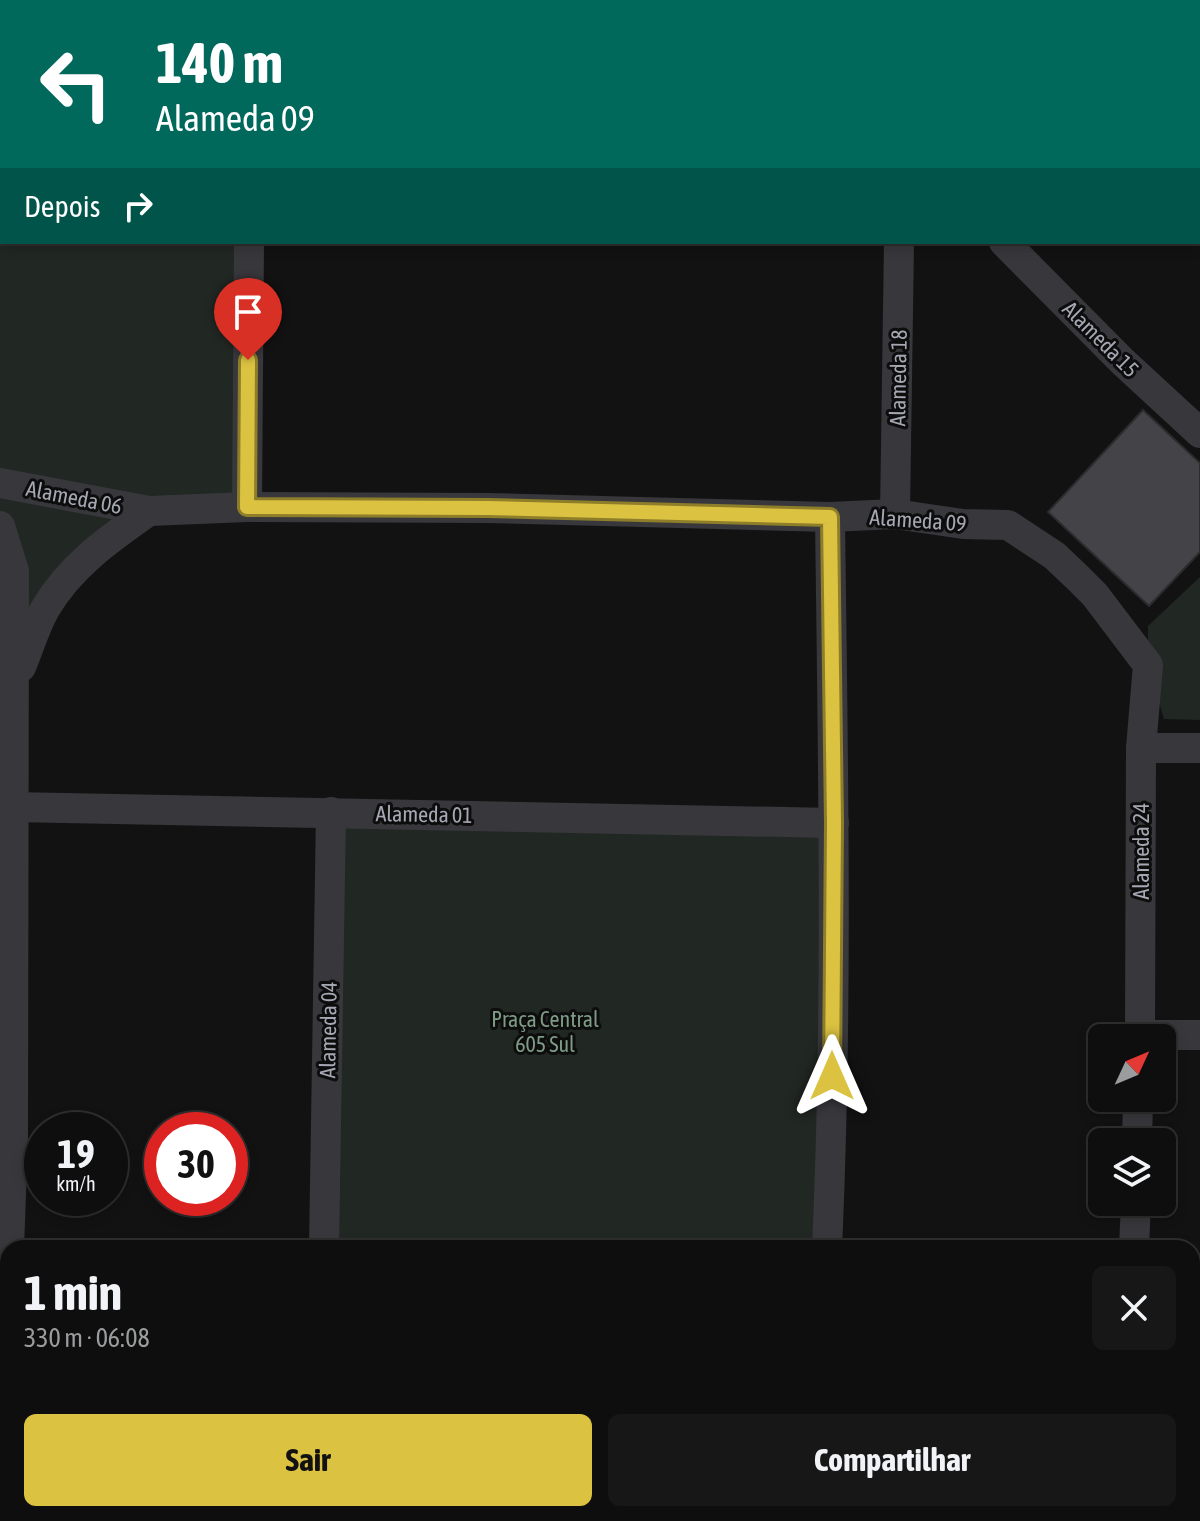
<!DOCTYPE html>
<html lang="pt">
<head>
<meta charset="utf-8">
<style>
	:root { --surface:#0e0e0e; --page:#171717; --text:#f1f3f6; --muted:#9b9c9e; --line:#2e2e2e; --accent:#dbc241 }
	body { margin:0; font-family:"Asap Condensed",sans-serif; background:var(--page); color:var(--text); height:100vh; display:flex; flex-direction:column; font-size:30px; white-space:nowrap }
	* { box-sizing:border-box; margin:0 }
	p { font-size:26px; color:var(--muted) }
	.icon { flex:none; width:44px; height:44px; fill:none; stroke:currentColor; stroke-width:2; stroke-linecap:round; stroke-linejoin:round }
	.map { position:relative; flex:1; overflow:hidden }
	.sheet { position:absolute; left:0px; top:1240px; width:1200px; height:282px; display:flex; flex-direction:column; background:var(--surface); border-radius:24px 24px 0 0; box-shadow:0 4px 12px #0003,0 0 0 2px var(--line) }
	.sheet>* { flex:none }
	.top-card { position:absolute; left:0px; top:0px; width:1200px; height:244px; box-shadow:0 4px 12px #0003,0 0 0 2px var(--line); background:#00695c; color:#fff; overflow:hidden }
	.needle { width:52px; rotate:46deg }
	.fabs { position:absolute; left:1088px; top:1024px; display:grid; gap:16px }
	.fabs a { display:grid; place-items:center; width:88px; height:88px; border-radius:12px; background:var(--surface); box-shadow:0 4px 12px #0003,0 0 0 2px var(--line); font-size:40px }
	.speed { position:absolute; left:24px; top:1112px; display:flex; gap:16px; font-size:40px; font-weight:700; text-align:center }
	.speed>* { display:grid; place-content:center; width:104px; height:104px; border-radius:50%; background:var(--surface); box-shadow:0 4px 12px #0003,0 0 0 2px var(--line); line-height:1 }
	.speed small { font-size:20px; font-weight:400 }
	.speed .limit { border:12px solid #d22; background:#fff; color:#111 }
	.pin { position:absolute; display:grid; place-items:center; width:68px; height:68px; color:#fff; margin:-82px -34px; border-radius:50% 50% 50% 0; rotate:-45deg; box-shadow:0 0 8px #0007 }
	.pin .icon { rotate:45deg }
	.me { position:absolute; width:88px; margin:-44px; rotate:0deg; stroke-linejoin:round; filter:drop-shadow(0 0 6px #0008) }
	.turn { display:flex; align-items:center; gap:28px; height:168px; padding:0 24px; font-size:36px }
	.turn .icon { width:104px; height:104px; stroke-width:2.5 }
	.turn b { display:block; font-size:56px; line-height:68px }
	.then { display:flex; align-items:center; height:76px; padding:0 24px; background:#0003; gap:16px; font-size:30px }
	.round { display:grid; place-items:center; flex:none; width:84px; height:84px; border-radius:12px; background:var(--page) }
	.summary { display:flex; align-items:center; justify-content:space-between; height:136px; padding:0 24px }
	h1 { font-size:48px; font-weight:700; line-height:60px }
	.action { display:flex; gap:16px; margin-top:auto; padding:16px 24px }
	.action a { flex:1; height:92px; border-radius:12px; background:var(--accent); color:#111; font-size:32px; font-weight:700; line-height:92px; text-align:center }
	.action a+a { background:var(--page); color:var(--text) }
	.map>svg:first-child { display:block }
</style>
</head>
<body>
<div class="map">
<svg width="1200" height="1521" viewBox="0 0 1200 1521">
	<rect width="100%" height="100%" fill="#121213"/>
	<!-- green -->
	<g fill="#212723">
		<polygon points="0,77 2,77 2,242 249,242 247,507 149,511 97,548 15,680 0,526"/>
		<polygon points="1200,577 1200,720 1164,719 1148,665 1148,626"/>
		<polygon points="331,812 834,823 826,1248 324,1248"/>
	</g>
	<!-- building -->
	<g fill="#444448" stroke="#2c2c2f" stroke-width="2">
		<polygon points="0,0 220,0 2,2 0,60"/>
		<polygon points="1143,410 1200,463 1200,552 1149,606 1048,512"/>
	</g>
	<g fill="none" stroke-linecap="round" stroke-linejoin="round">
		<!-- minor -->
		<g stroke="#38383c" stroke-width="30">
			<polyline points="720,0 720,2"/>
			<polyline points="897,0 897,2"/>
			<polyline points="1192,0 1194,2"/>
			<polyline points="252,2 252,0"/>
			<polyline points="539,2 540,0"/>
			<polyline points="1004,242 1122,361 1200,433"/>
			<polyline points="0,483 149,511 247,507 487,508 830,517 895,514 963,524 1008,525 1055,556 1075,575 1095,595 1148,665 1141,748 1140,1038"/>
			<polyline points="247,507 249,242"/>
			<polyline points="895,514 899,242"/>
			<polyline points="0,526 14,571 13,1141 9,1248"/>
			<path d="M21 667C29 648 35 627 45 609 70 566 109 539 149 511"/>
			<polyline points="1141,748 1200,748"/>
			<polyline points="13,807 834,823"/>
			<polyline points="1140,1035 1200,1035"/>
			<polyline points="1137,1142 1138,1098"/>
			<polyline points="324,1248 331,812"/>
			<path d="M827 1248C838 1005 833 761 830 517"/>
			<polyline points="1134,1248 1136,1202"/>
			<polyline points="8,1267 1,1436 8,1472"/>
			<polyline points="24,1514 28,1521"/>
			<polyline points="1153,1514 1156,1521"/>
			<polyline points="318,1521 318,1514"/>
			<polyline points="1100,1521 1105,1514"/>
		</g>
	</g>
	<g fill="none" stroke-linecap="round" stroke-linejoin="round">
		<!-- route casing -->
		<g stroke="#8e7e2a" stroke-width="20">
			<polyline id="route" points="248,360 247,507 487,508 830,517 834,823 832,1076"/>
		</g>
		<!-- route -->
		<use href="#route" stroke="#dbc241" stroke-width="14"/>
	</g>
	<g text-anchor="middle" stroke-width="6" stroke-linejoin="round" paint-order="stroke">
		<!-- street labels -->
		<g font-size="22" fill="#a5a7b2" stroke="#0d0d0e">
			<text transform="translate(1101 339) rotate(45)" y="8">Alameda 15</text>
			<text transform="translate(898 378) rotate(-89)" y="8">Alameda 18</text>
			<text transform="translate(74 497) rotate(11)" y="8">Alameda 06</text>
			<text transform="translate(918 520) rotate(4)" y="8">Alameda 09</text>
			<text transform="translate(424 814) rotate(1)" y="8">Alameda 01</text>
			<text transform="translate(1141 851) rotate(-90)" y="8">Alameda 24</text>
			<text transform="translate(328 1030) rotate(-89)" y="8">Alameda 04</text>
		</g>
		<!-- park labels -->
		<g font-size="22" fill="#7e9b85" stroke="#0d0d0e">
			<text x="545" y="1027">Praça Central<tspan x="545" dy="25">605 Sul</tspan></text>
		</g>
	</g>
</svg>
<div class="fabs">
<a><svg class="needle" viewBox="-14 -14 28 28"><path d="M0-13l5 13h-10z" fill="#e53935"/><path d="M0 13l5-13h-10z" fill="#9b9c9e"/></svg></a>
<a><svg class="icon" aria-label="layers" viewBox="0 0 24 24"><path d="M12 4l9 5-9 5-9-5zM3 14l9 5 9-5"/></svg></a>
</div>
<div class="speed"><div>19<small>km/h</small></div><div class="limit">30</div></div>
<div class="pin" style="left:248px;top:360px;background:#d93025"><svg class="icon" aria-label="arrive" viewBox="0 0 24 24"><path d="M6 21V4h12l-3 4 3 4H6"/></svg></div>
<svg class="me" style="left:832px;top:1076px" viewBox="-20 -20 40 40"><path d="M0-17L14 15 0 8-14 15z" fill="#dbc241" stroke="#fff" stroke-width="4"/></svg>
<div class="top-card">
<div class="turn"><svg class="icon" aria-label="left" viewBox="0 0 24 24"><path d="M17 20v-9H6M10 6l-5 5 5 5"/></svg><div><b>140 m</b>Alameda 09</div></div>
<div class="then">Depois<svg class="icon" aria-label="right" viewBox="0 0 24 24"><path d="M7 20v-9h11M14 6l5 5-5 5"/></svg></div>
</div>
<section class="sheet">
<div class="summary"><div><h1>1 min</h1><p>330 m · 06:08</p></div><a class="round"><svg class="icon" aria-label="close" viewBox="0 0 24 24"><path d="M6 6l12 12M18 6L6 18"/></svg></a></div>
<div class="action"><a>Sair</a><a>Compartilhar</a></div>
</section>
</div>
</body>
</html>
